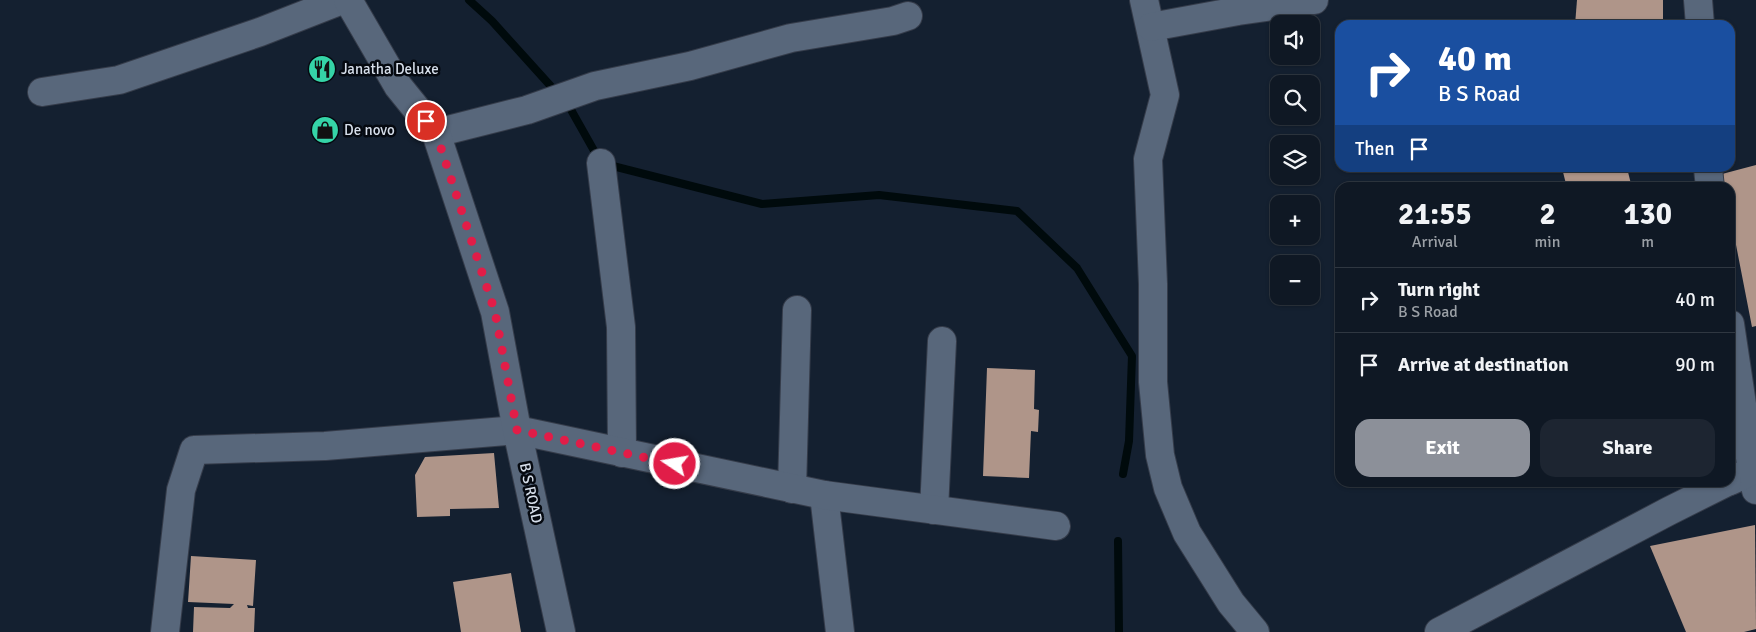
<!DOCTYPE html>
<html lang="en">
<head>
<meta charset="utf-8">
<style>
	:root { --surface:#0f1824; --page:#1d2531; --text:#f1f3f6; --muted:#9ba0a6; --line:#2f3741; --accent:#8c9099 }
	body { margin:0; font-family:Signika,sans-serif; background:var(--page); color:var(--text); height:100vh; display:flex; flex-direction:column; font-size:19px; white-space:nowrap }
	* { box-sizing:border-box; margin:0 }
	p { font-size:16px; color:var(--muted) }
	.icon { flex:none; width:28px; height:28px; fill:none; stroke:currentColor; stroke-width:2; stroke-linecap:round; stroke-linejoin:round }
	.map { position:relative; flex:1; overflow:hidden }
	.sheet { position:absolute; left:1335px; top:182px; width:400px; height:305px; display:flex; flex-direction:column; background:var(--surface); border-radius:15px; box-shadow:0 1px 4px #0004,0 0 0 1px var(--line) }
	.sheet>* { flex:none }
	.guide { position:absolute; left:1335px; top:20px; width:400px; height:152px; border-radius:15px; box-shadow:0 1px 4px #0004,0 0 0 1px var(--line); background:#1a4fa0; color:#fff; overflow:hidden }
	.controls { position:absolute; left:1270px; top:15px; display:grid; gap:10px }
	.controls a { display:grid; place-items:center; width:50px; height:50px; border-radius:10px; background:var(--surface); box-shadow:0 1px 4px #0004,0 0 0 1px var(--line); font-size:25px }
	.pin { position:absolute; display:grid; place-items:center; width:42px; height:42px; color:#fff; margin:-21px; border:2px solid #fff; border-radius:50%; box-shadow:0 1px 5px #0007 }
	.me { position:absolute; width:55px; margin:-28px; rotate:282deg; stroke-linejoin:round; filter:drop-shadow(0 0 4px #0008) }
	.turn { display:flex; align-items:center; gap:18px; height:105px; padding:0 20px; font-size:22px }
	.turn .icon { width:65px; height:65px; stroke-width:2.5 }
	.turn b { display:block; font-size:35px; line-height:42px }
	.then { display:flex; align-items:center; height:48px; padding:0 20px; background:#0003; gap:10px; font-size:19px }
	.eta { display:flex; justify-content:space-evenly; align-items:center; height:85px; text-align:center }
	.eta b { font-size:30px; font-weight:800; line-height:35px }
	.cta { display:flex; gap:10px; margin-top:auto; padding:10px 20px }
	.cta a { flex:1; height:58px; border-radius:15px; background:var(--accent); color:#fff; font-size:20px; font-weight:800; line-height:58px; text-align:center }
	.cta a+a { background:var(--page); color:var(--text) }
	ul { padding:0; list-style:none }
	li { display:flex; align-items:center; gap:15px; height:65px; padding:0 20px; border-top:1px solid var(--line) }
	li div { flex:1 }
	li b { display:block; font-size:19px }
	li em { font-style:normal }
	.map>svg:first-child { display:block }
</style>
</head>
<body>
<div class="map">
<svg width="1756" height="632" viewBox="0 0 1756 632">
	<rect width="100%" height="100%" fill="#142030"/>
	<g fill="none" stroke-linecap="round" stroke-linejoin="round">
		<!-- stream -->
		<g stroke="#000a0c" stroke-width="8">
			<polyline points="469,0 492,21 557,93"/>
			<polyline points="565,102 570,108 601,163 762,204 879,195 1017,211 1077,268 1132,356 1129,441 1123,474"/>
			<polyline points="1118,541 1119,632"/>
		</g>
	</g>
	<!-- building -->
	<g fill="#af9589">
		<polygon points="1577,0 1663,0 1663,25 1575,25"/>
		<polygon points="1756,165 1756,326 1752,327 1730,214 1730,188 1725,188 1722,174"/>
		<polygon points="1562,168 1627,168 1632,188 1567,188"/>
		<polygon points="987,368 1035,370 1034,409 1039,410 1038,432 1031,431 1029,478 983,476"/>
		<polygon points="494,453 499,508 450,509 450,516 417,517 415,475 425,457"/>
		<polygon points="1755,525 1756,629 1744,632 1686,632 1650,546"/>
		<polygon points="191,556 256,560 253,606 247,605 248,608 255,608 254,632 193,632 194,607 230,608 234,604 188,602"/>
		<polygon points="511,573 521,632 461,632 453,582"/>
	</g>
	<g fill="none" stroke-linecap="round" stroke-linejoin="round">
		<!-- street casing -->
		<g stroke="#353c4a" stroke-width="30">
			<g id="street">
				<polyline points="1144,0 1165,95 1148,159 1153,284 1153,382 1160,455 1168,488 1187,533 1231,603 1255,632"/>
				<polyline points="1151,27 1238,11 1314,0"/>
				<polyline points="42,92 119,80 260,32 342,0"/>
				<polyline points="436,133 527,110 595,86 690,66 791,38 893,21 908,16"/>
				<polyline points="601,163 621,327 622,453"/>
				<polyline points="1752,471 1756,490"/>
				<polyline points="792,489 797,310"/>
				<polyline points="824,495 840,632"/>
				<polyline points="934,510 942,341"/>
				<polyline points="165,632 181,490 194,450 325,446 517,430 824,495 1056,526"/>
			</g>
		</g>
		<!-- secondary casing -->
		<g stroke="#353c4a" stroke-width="30">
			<g id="secondary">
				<polyline points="348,0 398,86 436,133 495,312 517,430 561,632"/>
				<polyline points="1698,0 1700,25"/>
				<polyline points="1708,168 1710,188"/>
				<polyline points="1730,324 1752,471 1730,481"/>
				<polyline points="1439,632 1669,511 1727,482"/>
			</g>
		</g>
		<!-- street -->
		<use href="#street" stroke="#58677b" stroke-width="28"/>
		<!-- secondary -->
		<use href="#secondary" stroke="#58677b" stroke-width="28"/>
	</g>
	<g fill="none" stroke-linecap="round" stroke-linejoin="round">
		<!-- route -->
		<polyline stroke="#e11d48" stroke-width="9" stroke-dasharray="0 16.2" points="426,121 436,133 495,312 517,430 675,464"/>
	</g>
	<!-- icons -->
	<defs>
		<g id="restaurant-disc" transform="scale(1.4375)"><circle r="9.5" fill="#35d4a7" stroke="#050910"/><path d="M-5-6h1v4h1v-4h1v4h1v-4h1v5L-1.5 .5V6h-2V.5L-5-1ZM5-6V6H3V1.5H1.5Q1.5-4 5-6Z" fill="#111"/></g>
		<g id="shop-disc" transform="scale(1.4375)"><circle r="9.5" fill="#35d4a7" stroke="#050910"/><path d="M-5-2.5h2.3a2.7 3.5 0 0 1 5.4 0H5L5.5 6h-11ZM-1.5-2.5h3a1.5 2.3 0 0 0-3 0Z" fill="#111"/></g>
	</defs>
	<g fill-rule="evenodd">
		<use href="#restaurant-disc" x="322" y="69"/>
		<use href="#shop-disc" x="325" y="130"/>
	</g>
	<g text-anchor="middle" stroke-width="5" stroke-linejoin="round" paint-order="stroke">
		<!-- poi labels -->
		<g font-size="15" fill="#d6deea" stroke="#050910" text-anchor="start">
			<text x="341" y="74">Janatha Deluxe</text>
			<text x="344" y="135">De novo</text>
		</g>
		<!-- street labels -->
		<g font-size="15" fill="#d6deea" stroke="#050910">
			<text transform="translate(531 493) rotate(78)" y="5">B S ROAD</text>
		</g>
	</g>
</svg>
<div class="controls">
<a><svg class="icon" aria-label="sound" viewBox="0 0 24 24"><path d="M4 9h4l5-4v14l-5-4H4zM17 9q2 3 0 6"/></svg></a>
<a><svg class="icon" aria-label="search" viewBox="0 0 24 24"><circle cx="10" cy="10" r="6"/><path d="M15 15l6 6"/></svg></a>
<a><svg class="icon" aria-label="layers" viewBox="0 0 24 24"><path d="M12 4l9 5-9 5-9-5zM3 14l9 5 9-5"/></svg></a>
<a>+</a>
<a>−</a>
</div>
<div class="pin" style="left:426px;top:121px;background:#d93025"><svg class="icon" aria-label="arrive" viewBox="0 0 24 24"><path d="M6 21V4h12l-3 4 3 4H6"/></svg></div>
<svg class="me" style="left:675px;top:464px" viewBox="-20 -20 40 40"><circle r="17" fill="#e11d48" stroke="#fff" stroke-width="3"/><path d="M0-11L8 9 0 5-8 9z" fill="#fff"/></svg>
<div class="guide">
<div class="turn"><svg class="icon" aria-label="right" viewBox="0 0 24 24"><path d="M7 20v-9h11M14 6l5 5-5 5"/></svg><div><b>40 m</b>B S Road</div></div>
<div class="then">Then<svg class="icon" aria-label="arrive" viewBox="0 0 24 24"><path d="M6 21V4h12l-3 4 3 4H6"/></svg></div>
</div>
<section class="sheet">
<div class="eta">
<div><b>21:55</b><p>Arrival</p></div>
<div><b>2</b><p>min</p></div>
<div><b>130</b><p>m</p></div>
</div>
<ul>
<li><svg class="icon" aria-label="right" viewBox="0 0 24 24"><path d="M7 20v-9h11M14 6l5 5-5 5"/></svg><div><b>Turn right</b><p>B S Road</p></div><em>40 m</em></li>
<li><svg class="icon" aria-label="arrive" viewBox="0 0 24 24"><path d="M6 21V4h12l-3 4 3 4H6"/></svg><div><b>Arrive at destination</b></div><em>90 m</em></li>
</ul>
<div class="cta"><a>Exit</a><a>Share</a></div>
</section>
</div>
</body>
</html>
